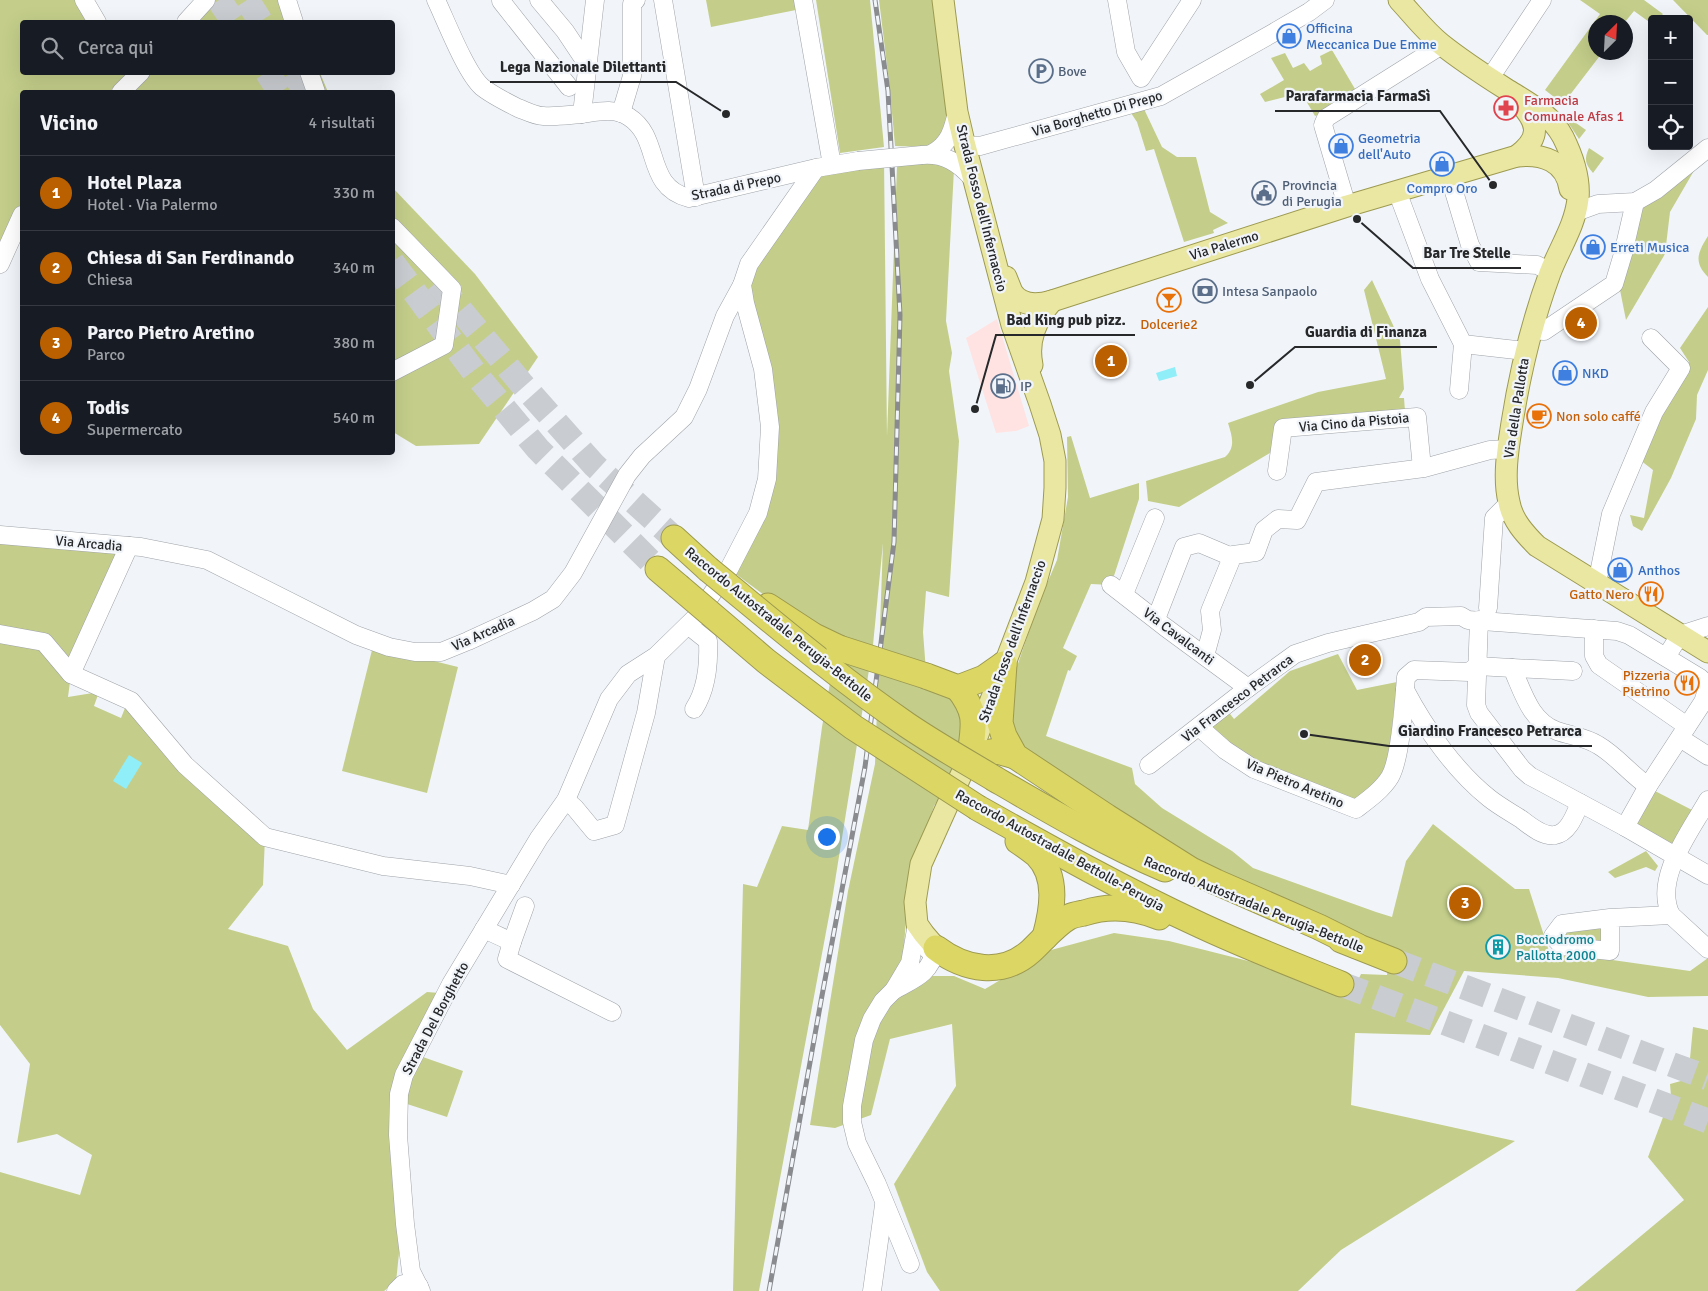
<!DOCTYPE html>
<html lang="it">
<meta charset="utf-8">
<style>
body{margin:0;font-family:Signika,sans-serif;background:#20242c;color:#f1f3f6}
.controls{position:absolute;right:15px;top:15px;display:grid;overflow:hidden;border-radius:5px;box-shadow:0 5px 20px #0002}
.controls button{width:45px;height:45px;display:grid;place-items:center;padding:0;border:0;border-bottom:1px solid #363941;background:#171b24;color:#f1f3f6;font:25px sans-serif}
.compass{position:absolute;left:1588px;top:15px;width:45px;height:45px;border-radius:50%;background:#171b24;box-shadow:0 5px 20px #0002;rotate:24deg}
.you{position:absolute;left:826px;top:836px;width:18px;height:18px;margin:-12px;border:4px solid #fff;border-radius:50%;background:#1a73e8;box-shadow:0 0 0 8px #1a73e833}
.badge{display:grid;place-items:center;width:32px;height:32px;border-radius:50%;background:#ba6000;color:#fff;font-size:16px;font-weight:700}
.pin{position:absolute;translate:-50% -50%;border:2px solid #fff;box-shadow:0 1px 5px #0006}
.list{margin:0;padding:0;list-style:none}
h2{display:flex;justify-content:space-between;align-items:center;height:65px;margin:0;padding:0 20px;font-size:21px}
h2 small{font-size:16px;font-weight:400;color:#9ea1a6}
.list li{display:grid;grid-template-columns:32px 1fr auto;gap:15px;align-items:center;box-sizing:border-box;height:75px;padding:0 20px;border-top:1px solid #363941}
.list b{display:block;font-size:19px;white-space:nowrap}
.list p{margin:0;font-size:16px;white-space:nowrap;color:#9ea1a6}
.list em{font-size:16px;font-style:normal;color:#9ea1a6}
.icon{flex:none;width:28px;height:28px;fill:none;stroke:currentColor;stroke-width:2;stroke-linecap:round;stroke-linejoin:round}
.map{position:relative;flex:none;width:1708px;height:1291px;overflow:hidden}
.search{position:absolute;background:#171b24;box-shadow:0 5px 20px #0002;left:20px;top:20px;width:375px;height:55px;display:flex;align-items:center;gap:12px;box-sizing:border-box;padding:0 18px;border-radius:5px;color:#9ea1a6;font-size:19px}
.panel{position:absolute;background:#171b24;box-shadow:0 5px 20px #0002;left:20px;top:90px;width:375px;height:365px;border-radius:5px}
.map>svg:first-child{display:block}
</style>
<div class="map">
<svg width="1708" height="1291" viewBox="0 0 1708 1291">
<rect width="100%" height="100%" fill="#f1f5fa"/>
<polygon fill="#ffe3e2" points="997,319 1029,426 1016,431 996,433 966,338"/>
<g fill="#c4ce8a">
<polygon points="0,0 84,0 97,22 22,22 22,72 124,73 130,83 141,73 320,73 328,92 139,92 130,84 121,92 22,92 22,215 0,264"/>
<polygon points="206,0 292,0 301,22 186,22"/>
<polygon points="706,0 794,0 796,10 711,27"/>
<polygon points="816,0 870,0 884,147 840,153"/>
<polygon points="879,0 941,0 954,109 945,138 926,147 895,146 890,90"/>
<polygon points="1580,0 1644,0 1663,14 1658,19 1652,19 1652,24 1634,11 1625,22 1596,22 1596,52 1602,53 1563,104 1545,90 1600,14"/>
<polygon points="1673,0 1708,0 1708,35 1707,35"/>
<polygon points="1332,50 1358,94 1331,111 1315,116 1305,99 1293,95 1265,102 1260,94 1284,80 1271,58 1285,53 1293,68 1304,63 1310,71 1322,64 1320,56"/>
<polygon points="1144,109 1162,147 1177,157 1196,157 1210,212 1228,223 1213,230 1214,233 1184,242 1154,149 1146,151 1137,122 1131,113"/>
<polygon points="1566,116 1586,130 1579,139 1565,118"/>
<path d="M1589 148 1604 158 1593 173C1585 164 1584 159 1589 148Z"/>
<polygon points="884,158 887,436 897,166 929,161 954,169 946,321 952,353 949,371 959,441 949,597 926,591 923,632 927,684 954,694 967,715 956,772 934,806 905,891 906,918 903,963 929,976 954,976 985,989 1051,950 1114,933 1169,941 1284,970 1349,999 1361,974 1387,975 1389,951 1210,876 1007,736 1008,693 1038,605 1057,560 1068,497 1067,437 1071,436 1090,498 1139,483 1139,499 1111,585 1091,584 1063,648 1077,656 1070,671 1068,670 1046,736 1132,768 1135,784 1162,808 1232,851 1253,868 1376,912 1392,917 1406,861 1433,824 1515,889 1529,889 1549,951 1690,971 1708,958 1708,996 1648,997 1558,978 1464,971 1430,1035 1355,1033 1351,1105 1515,1141 1341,1250 1298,1291 940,1291 927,1272 894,1184 956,1086 952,1024 890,1039 871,1115 835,1128 810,1125 848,891 875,764 883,543 873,645 832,900 759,1291 733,1291 743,884 757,887 782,826 808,830 822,727 838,639 776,604 729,569 758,513 770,427 742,285 816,168"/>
<polygon points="1695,169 1670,212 1665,254 1626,320 1619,285 1640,205"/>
<polygon points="392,187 475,274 538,357 479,444 416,446 393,432"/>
<path d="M1708 236V277C1693 262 1698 252 1708 236Z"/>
<path d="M1372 280 1400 340 1404 389 1399 398H1404L1405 411 1282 426 1280 447 1179 507 1148 501 1146 481 1225 457C1236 447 1232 436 1228 423L1318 392 1386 379 1364 290Z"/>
<polygon points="1708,307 1708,370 1697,395 1696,419 1671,478 1642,531 1633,526 1630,515 1644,518 1653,470 1640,460 1657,413 1689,362 1680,348"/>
<polygon points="0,535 129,546 71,674 68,697 99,692 94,706 121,718 127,703 265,837 263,885 228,929 288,946 313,1009 347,1050 427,992 440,993 397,1073 400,1244 396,1282 384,1291 0,1291 0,1172 80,1195 92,1155 57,1134 17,1143 30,1064 0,1025"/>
<polygon points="373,646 458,667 427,793 342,771"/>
<polygon points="1338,654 1357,690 1397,682 1388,766 1377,784 1355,801 1256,764 1209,727 1227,710 1234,719 1290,671"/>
<polygon points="1655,791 1692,810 1677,843 1670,845 1635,824"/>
<polygon points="1646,851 1658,866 1655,871 1646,867 1615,878 1608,872"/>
<polygon points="1606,926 1606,944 1567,943 1565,930"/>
<polygon points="1693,1027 1708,1030 1708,1291 1575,1291 1684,1200 1648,1157 1671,1096 1670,1084 1688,1079"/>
<polygon points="420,1056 463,1071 447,1117 404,1103"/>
</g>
<g fill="#90eef9">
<polygon points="1175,367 1177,376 1159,381 1156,373"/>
<polygon points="129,755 142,763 126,789 113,781"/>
</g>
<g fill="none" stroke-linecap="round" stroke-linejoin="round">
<g stroke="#c9ccd0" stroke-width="25" stroke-dasharray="25 12" stroke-linecap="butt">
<polyline points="219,0 234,22"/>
<polyline points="247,0 261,22"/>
<polyline points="267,72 280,92"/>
<polyline points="293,72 306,92"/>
<polyline points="392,262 478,377 538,449 658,569"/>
<polyline points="437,282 521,383 594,465 674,538"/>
<polyline points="1394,961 1708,1078"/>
<polyline points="1341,984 1708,1121"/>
</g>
<g stroke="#9fa3a8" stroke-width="19">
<g id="minor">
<polyline points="84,0 97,22"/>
<polyline points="287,0 294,22"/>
<path d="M436 0C446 21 466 73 482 87 492 95 506 102 518 108 526 111 535 116 543 116 555 117 569 115 581 114 596 112 615 107 629 117 662 138 644 187 689 198L816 168 858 161"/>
<polyline points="502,0 501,1 569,87"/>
<polyline points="539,0 565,31 587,64"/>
<polyline points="663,0 696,197"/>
<polyline points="803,0 832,165"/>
<polyline points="1117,0 1126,52 1141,78 1192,0"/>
<polyline points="186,22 206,0"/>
<polyline points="309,72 316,92"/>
<polyline points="1490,78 1542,0"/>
<polyline points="121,92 141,72"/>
<polyline points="621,113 632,76 632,4 636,0"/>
<polyline points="582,114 595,0"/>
<polyline points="965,145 980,146 1161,96 1273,33 1309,12 1325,0"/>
<path d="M931 154C949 145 953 130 957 112"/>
<path d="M922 155C944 153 959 163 973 179"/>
<polyline points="1449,175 1470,245 1479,262 1537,265 1551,272"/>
<polyline points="1397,191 1430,279 1463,344 1525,351"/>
<polyline points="1347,206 1323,125 1326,118 1434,50 1441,44"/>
<polyline points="1576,212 1598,204 1635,202 1656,190 1708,148"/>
<polyline points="392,227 452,289 444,345 392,372"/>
<polyline points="0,264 22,215"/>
<polyline points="1531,330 1544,331 1614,284 1623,254 1635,202"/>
<polyline points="1459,390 1463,344"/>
<polyline points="1277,471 1283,428 1417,417 1422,468"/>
<polyline points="0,535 141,547 207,560 356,635 389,647 415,652 441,652 468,641 533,611 553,599 573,573 627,475 642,456 684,417 698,389 725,316 742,285"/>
<polyline points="129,546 71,674 131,701 185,765 265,837 383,866 470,876 511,885"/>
<polyline points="1597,583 1611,514 1654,412 1681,368 1651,338"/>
<polyline points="1111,585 1165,627 1248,688"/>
<polyline points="1124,594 1155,518"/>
<polyline points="1488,608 1494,518 1509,503"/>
<polyline points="1156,619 1184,547 1199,543 1232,557"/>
<polyline points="1479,620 1476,705 1479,713 1522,769 1530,776 1625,827 1708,875"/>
<path d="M688 625 708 641C709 664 707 689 694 709"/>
<polyline points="1594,629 1594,656 1599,665 1687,726"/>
<polyline points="0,634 44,642 71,674"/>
<polyline points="1205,656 1212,630 1210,611 1233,555 1256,552 1264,530 1278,519 1297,520 1316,482 1424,468 1490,450 1508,449"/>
<polyline points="1666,657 1680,635 1708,626"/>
<polyline points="1512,668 1573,671"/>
<path d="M1405 690C1425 728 1455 771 1489 798 1499 806 1510 812 1521 819 1530 826 1543 837 1555 835 1569 833 1575 814 1580 803"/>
<path d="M1199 727 1225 750 1254 769 1356 809C1368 800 1382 790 1390 777 1401 758 1404 701 1406 677L1414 670 1469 672 1477 666 1512 668C1523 692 1530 721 1557 731 1571 736 1585 737 1598 745 1617 756 1630 774 1648 786"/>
<polyline points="1680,738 1708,756"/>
<path d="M1149 765 1248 688 1295 654 1328 643 1419 622 1426 617 1461 616 1468 620 1617 631 1629 635 1700 678C1708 685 1707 692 1703 702L1648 786 1625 827"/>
<polyline points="566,800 575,808 594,831 615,825 646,713 656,656"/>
<polyline points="1671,915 1708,949"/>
<path d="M1610 918V951L1562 946 1553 936 1562 924 1610 918 1671 915C1653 879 1690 832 1708 800"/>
<polyline points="484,929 512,942 507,959 612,1012"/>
<polyline points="512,942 525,906"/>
<path d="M894 990C916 978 930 974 936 948L928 950"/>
<polyline points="910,1264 877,1184 857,1143 852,1122 852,1106 864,1040 872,1019 883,1001 894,990 910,963 917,924"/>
<polyline points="396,1291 403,1284 419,1286"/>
<polyline points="421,1291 411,1271 405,1224 398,1135 399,1094 404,1075 451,984 539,838 566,800 609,699 628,674 656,656 696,617 729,569 758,513 767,479 770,427 763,369 745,303 742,285 749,264 816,168"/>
<polyline points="872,1291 884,1205"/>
</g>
</g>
<g stroke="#9d9a50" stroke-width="23">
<g id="major">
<path d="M1399 0C1413 15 1425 31 1441 44 1461 60 1484 75 1506 89 1527 102 1551 114 1563 137 1572 155 1580 179 1578 199 1575 226 1559 249 1550 273 1532 322 1520 372 1512 423 1508 448 1503 477 1509 502 1512 520 1525 534 1537 546L1708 652"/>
<path d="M1517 156C1542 137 1538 123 1519 102"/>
<path d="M1006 277C1008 282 1010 287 1012 292 1021 307 1038 305 1052 301L1347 206 1517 156C1542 153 1566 161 1570 189"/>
<path d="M1032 365C1027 340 1036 320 1052 301"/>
<polyline points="936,948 924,934 917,924 915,902 921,864 970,755 1036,582 1053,519 1055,488 1055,461 1050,435 1040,404 1012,325 964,142 957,112 943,0"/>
</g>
</g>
<g stroke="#9d9a50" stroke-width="27">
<g id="highway">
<polyline points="674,538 708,569"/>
<polyline points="658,569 678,586"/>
<polyline points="768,606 814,636 839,648"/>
<polyline points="1004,664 1000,723 1004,736 1015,756 1107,817 1191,870 1216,882 1319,927 1357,946"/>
<polyline points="926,676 958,688 984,678 1004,664"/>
<path d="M958 688C978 714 974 724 970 755L997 751 1015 756"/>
<path d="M995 779C1050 811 1106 844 1165 869"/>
<path d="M978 808C1051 849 1124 890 1200 925 1247 947 1294 965 1341 984"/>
<path d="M1018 841C1024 845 1031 850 1037 855 1059 877 1052 911 1045 937"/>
<polyline points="1341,940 1394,961"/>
<path d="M936 948C965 970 1002 977 1031 951 1043 940 1055 925 1069 917 1073 915 1079 914 1084 913 1109 905 1134 907 1159 917"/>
</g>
</g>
<use href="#minor" stroke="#fff" stroke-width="18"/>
<use href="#major" stroke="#eae7a3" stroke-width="21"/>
<use href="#highway" stroke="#dcd765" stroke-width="25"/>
<g stroke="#898b8f" stroke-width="5">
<polyline id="rail" points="769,1291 821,1001 865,767 894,542 900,315 888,91 875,0"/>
</g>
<use href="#rail" stroke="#f1f5fa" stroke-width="3" stroke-dasharray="9" stroke-linecap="butt"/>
<g stroke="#9fa3a8" stroke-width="19" stroke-linecap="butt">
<polyline id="minor-bridge" points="858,161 922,155"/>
</g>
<g stroke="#9d9a50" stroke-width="27" stroke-linecap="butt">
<g id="highway-bridge">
<path d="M708 569C773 622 837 677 907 725 935 744 965 761 995 779"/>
<polyline points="678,586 766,661 853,727 978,808"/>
<polyline points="839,648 926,676"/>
</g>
</g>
<use href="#minor-bridge" stroke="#fff" stroke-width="18"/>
<use href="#highway-bridge" stroke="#dcd765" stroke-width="25"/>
</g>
<defs>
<g id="shop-ring" transform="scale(1.25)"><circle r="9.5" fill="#f1f5fa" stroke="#3f7fe0" stroke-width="1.5"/><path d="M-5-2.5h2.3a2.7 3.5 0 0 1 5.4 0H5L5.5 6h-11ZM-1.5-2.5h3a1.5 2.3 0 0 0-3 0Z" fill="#3f7fe0"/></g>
<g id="parking-ring" transform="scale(1.25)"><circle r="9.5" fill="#f1f5fa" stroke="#5c6f8a" stroke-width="1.5"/><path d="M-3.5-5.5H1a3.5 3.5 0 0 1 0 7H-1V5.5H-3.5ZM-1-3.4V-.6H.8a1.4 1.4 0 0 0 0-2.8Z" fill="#5c6f8a"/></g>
<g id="pharmacy-ring" transform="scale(1.25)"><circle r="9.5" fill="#f1f5fa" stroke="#e0444e" stroke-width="1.5"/><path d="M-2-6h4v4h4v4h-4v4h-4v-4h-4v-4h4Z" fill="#e0444e"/></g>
<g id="civic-ring" transform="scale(1.25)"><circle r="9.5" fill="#f1f5fa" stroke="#5c6f8a" stroke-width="1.5"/><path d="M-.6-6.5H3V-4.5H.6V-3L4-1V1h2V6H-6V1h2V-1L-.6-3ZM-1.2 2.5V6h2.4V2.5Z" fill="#5c6f8a"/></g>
<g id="bank-ring" transform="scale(1.25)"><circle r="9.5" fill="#f1f5fa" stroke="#5c6f8a" stroke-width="1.5"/><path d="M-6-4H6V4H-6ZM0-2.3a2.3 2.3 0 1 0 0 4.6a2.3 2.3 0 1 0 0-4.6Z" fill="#5c6f8a"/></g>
<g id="bar-ring" transform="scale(1.25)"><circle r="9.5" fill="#f1f5fa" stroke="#e8710a" stroke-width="1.5"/><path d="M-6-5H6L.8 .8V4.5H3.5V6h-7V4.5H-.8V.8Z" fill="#e8710a"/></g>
<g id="fuel-ring" transform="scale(1.25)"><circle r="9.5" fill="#f1f5fa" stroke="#5c6f8a" stroke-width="1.5"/><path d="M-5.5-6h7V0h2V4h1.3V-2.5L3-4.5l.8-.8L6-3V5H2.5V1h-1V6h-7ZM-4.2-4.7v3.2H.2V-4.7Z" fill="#5c6f8a"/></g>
<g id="cafe-ring" transform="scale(1.25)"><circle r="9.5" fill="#f1f5fa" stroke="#e8710a" stroke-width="1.5"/><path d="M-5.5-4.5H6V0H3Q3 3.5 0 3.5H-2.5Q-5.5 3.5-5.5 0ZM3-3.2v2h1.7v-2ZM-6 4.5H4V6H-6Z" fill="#e8710a"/></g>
<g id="restaurant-ring" transform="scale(1.25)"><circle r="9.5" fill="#f1f5fa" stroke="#e8710a" stroke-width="1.5"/><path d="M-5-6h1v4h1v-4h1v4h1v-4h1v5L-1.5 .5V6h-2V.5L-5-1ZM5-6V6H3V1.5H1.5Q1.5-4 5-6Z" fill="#e8710a"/></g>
<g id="building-ring" transform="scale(1.25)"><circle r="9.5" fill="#f1f5fa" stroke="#0f9aa8" stroke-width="1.5"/><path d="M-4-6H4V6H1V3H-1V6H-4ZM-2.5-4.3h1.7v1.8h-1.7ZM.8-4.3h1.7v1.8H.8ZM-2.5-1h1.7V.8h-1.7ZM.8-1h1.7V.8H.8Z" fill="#0f9aa8"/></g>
</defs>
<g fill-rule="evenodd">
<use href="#shop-ring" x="1289" y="36"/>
<use href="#parking-ring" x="1041" y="71"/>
<use href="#pharmacy-ring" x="1506" y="108"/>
<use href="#shop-ring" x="1341" y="146"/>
<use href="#shop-ring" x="1442" y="164"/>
<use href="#civic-ring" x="1264" y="193"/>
<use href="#shop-ring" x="1593" y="247"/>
<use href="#bank-ring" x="1205" y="291"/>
<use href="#bar-ring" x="1169" y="300"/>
<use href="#shop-ring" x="1565" y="373"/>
<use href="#fuel-ring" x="1003" y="386"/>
<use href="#cafe-ring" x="1539" y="416"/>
<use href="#shop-ring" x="1620" y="570"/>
<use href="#restaurant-ring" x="1651" y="594"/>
<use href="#restaurant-ring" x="1687" y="683"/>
<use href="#building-ring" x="1498" y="947"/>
</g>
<g text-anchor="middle" stroke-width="4.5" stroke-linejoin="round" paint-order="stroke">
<g font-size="14" fill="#366cbe" stroke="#f1f5fa" text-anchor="start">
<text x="1306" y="33">Officina<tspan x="1306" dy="16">Meccanica Due Emme</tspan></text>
<text x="1358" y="143">Geometria<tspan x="1358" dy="16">dell'Auto</tspan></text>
<text x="1442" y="193" text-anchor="middle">Compro Oro</text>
<text x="1610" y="252">Erreti Musica</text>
<text x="1582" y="378">NKD</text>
<text x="1638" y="575">Anthos</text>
</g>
<g font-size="14" fill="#4e5e75" stroke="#f1f5fa" text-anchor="start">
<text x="1058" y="76">Bove</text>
<text x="1282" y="190">Provincia<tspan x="1282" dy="16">di Perugia</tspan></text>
<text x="1222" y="296">Intesa Sanpaolo</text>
<text x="1020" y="391">IP</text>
</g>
<g font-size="14" fill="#be3a42" stroke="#f1f5fa" text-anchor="start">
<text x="1524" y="105">Farmacia<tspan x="1524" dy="16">Comunale Afas 1</tspan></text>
</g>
<g font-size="14" fill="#27282a" stroke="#f1f5fa">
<text transform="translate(1097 113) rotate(-16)" y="5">Via Borghetto Di Prepo</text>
<text transform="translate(736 186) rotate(-12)" y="5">Strada di Prepo</text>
<text transform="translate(982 208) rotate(76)" y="5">Strada Fosso dell'Infernaccio</text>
<text transform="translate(1224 245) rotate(-17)" y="5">Via Palermo</text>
<text transform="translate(1516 408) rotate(-81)" y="5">Via della Pallotta</text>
<text transform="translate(1354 422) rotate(-5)" y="5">Via Cino da Pistoia</text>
<text transform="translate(89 543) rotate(5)" y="5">Via Arcadia</text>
<text transform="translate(779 624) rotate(39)" y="5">Raccordo Autostradale Perugia-Bettolle</text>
<text transform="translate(483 633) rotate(-24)" y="5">Via Arcadia</text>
<text transform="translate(1179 636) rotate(37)" y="5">Via Cavalcanti</text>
<text transform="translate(1012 641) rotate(-70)" y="5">Strada Fosso dell'Infernaccio</text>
<text transform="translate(1237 698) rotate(-37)" y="5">Via Francesco Petrarca</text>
<text transform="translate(1295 783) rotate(23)" y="5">Via Pietro Aretino</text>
<text transform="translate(1060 850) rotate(29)" y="5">Raccordo Autostradale Bettolle-Perugia</text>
<text transform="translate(1254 904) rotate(22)" y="5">Raccordo Autostradale Perugia-Bettolle</text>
<text transform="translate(435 1018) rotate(-62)" y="5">Strada Del Borghetto</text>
</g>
<g font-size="14" fill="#c56008" stroke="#f1f5fa" text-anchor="end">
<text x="1169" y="329" text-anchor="middle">Dolcerie2</text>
<text x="1556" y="421" text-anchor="start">Non solo caffé</text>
<text x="1634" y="599">Gatto Nero</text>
<text x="1670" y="680">Pizzeria<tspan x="1670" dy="16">Pietrino</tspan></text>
</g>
<g font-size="14" fill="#0d838f" stroke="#f1f5fa" text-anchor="start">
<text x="1516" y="944">Bocciodromo<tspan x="1516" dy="16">Pallotta 2000</tspan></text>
</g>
</g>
<path fill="none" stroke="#27282a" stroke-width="2" d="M726 114L676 82H490M1493 185L1440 111H1275M1357 219L1413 268H1521M975 409L996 335H1135M1250 385L1295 347H1437M1304 734L1389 746H1592"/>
<g fill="#27282a" stroke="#f1f5fa" stroke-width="2">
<circle cx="726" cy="114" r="5"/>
<circle cx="1493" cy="185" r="5"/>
<circle cx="1357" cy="219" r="5"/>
<circle cx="975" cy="409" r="5"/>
<circle cx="1250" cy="385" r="5"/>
<circle cx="1304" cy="734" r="5"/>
</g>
<g font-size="15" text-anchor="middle" font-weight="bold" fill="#27282a" stroke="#f1f5fa" stroke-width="4.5" stroke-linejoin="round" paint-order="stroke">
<text x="583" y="72">Lega Nazionale Dilettanti</text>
<text x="1358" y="101">Parafarmacia FarmaSì</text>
<text x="1467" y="258">Bar Tre Stelle</text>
<text x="1066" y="325">Bad King pub pizz.</text>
<text x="1366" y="337">Guardia di Finanza</text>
<text x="1490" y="736">Giardino Francesco Petrarca</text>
</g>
</svg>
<div class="controls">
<button>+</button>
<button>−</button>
<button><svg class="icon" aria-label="locate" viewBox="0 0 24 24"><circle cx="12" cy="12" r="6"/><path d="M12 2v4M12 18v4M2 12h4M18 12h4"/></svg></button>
</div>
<svg class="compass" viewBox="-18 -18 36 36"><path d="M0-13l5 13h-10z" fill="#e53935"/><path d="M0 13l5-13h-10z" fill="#9ea1a6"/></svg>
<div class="you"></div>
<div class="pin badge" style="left:1111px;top:361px">1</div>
<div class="pin badge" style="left:1365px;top:660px">2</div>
<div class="pin badge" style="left:1465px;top:903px">3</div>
<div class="pin badge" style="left:1581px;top:323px">4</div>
<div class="search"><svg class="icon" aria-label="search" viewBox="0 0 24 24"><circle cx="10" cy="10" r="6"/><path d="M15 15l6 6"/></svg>Cerca qui</div>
<section class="panel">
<h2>Vicino<small>4 risultati</small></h2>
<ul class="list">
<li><span class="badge">1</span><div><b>Hotel Plaza</b><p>Hotel · Via Palermo</p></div><em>330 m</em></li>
<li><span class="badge">2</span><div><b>Chiesa di San Ferdinando</b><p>Chiesa</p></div><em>340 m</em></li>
<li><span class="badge">3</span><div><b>Parco Pietro Aretino</b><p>Parco</p></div><em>380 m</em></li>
<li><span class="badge">4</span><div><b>Todis</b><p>Supermercato</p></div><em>540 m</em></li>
</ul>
</section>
</div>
